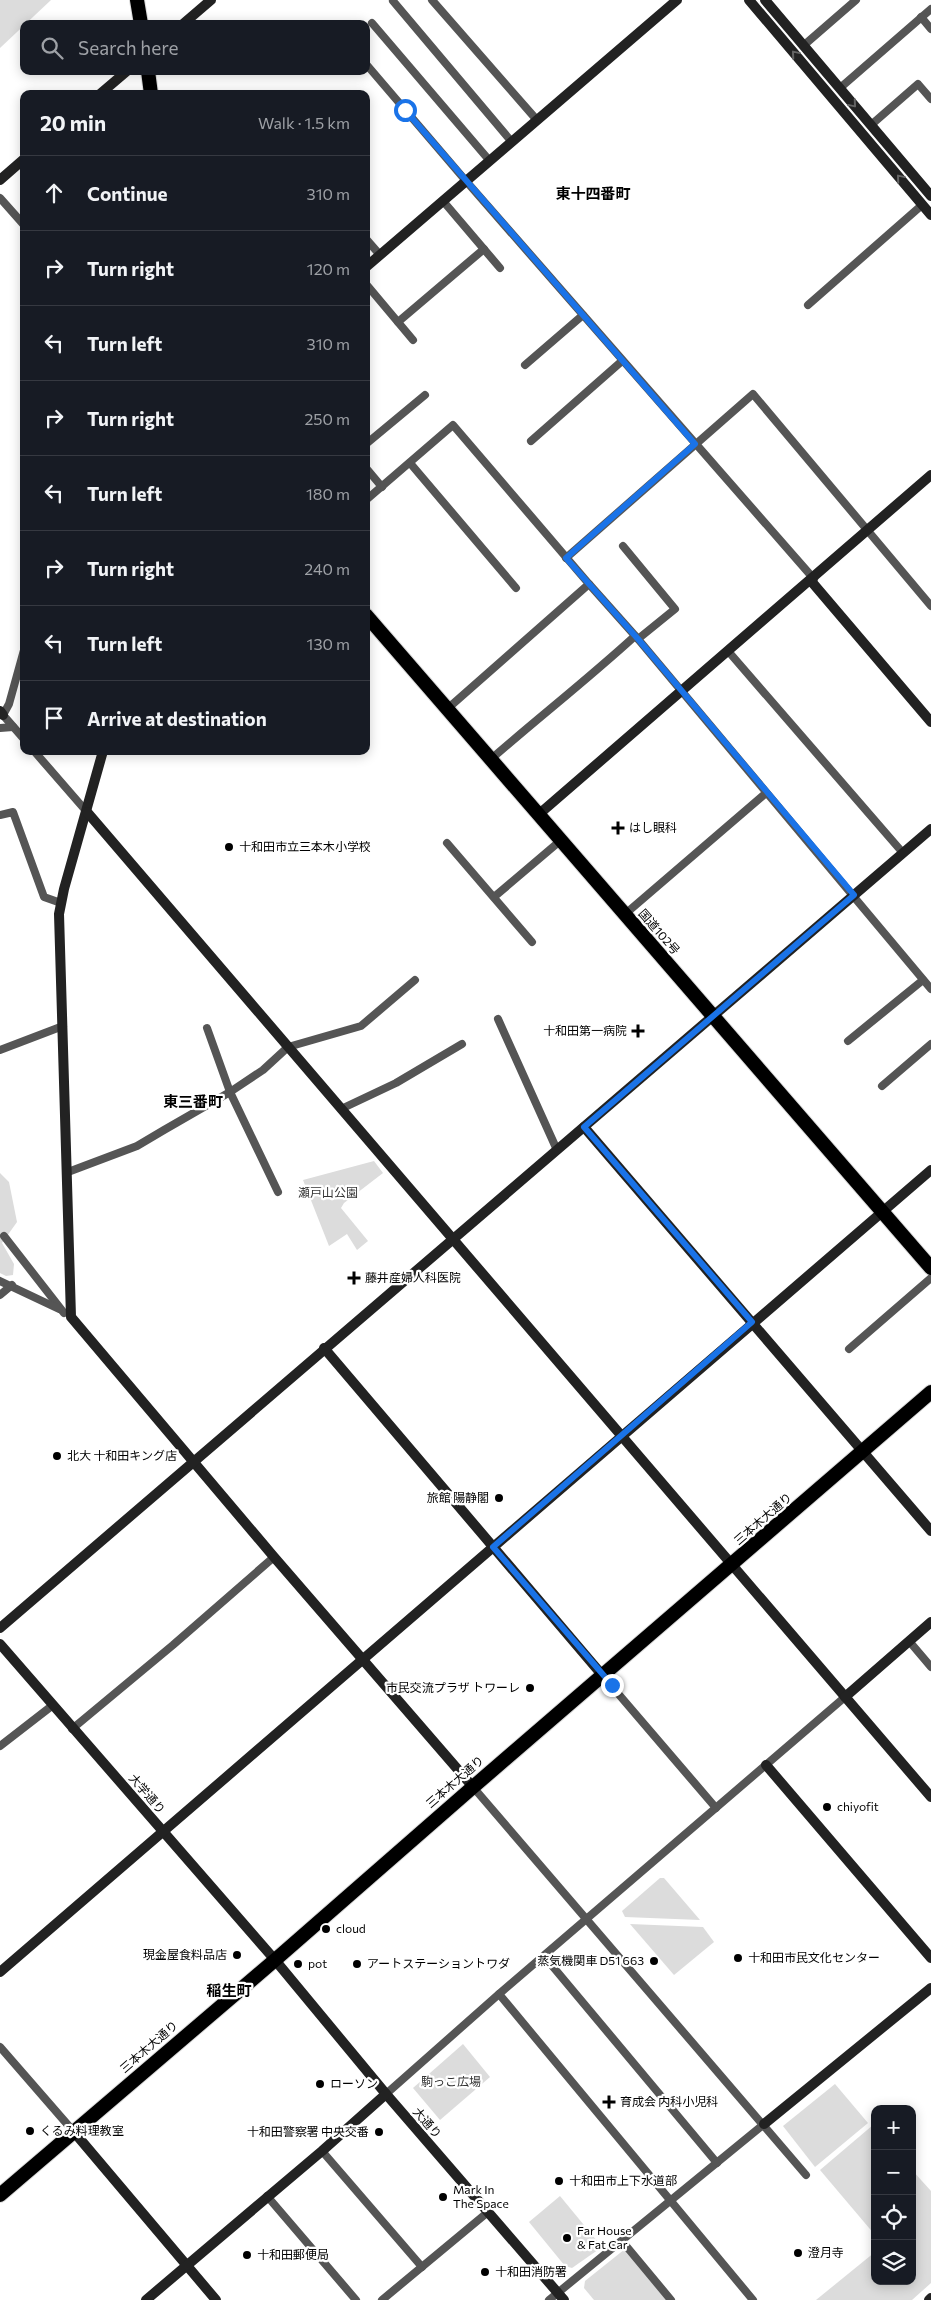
<!DOCTYPE html>
<meta charset="utf-8">
<style>
body{margin:0;font-family:Commissioner,"Noto Sans JP",sans-serif;background:#20242c;color:#f1f3f6}
.controls{position:absolute;right:15px;bottom:15px;display:grid;overflow:hidden;border-radius:10px;box-shadow:0 2px 12px #0003}
.controls button{width:45px;height:45px;display:grid;place-items:center;padding:0;border:0;border-bottom:1px solid #363941;background:#171b24;color:#f1f3f6;font:25px sans-serif}
.stop{position:absolute;width:15px;height:15px;margin:-11px;border:4px solid #1a73e8;border-radius:50%;background:#fff}
.stop.end{background:#1a73e8;border-color:#fff;box-shadow:0 1px 5px #0008}
.list{margin:0;padding:0;list-style:none}
h2{display:flex;justify-content:space-between;align-items:center;height:65px;margin:0;padding:0 20px;font-size:21px}
h2 small{font-size:16px;font-weight:400;color:#9ea1a6}
.list li{display:grid;grid-template-columns:32px 1fr auto;gap:15px;align-items:center;box-sizing:border-box;height:75px;padding:0 20px;border-top:1px solid #363941}
.list b{display:block;font-size:19px;white-space:nowrap}
.list em{font-size:16px;font-style:normal;color:#9ea1a6}
.icon{flex:none;width:28px;height:28px;fill:none;stroke:currentColor;stroke-width:2;stroke-linecap:round;stroke-linejoin:round}
.map{position:relative;flex:none;width:931px;height:2300px;overflow:hidden}
.search{position:absolute;background:#171b24;box-shadow:0 2px 12px #0003;left:20px;top:20px;width:350px;height:55px;display:flex;align-items:center;gap:12px;box-sizing:border-box;padding:0 18px;border-radius:10px;color:#9ea1a6;font-size:19px}
.panel{position:absolute;background:#171b24;box-shadow:0 2px 12px #0003;left:20px;top:90px;width:350px;height:665px;border-radius:10px}
.map>svg:first-child{display:block}
</style>
<div class="map">
<svg width="931" height="2300" viewBox="0 0 931 2300">
<rect width="100%" height="100%" fill="#fff"/>
<g fill="#dcdcdc">
<polygon points="0,0 51,0 0,48"/>
<polygon points="374,1161 383,1173 344,1203 341,1208 368,1241 357,1250 347,1234 329,1246 303,1180"/>
<polygon points="0,1173 9,1182 17,1222 2,1243 14,1264 13,1275 6,1276 0,1273"/>
<polygon points="660,1878 664,1878 700,1920 625,1917 622,1911"/>
<polygon points="630,1924 703,1927 714,1942 674,1975"/>
<polygon points="463,2044 490,2077 440,2120 413,2088"/>
<polygon points="835,2084 868,2123 815,2167 783,2126"/>
<polygon points="873,2125 875,2127 875,2235 820,2170"/>
<polygon points="912,2170 931,2191 931,2283 912,2300 816,2300 875,2252 875,2281 912,2281"/>
<polygon points="560,2196 602,2247 572,2268 565,2266 529,2222"/>
<polygon points="625,2249 666,2300 594,2300 584,2288 585,2281"/>
</g>
<g fill="none" stroke-linecap="round" stroke-linejoin="round">
<g stroke="#dbdbdb" stroke-width="16">
<g id="highway">
<polyline points="137,0 141,24"/>
<polyline points="148,71 151,94"/>
<polyline points="366,615 931,1268"/>
<polyline points="0,2195 275,1960 473,1787 931,1392"/>
</g>
</g>
<g stroke="#555" stroke-width="8">
<polyline points="432,0 536,119"/>
<polyline points="393,1 511,141"/>
<polyline points="921,17 931,29"/>
<polyline points="372,23 489,160"/>
<polyline points="803,46 856,0"/>
<polyline points="366,64 466,181 814,579"/>
<polyline points="840,88 931,9"/>
<polyline points="871,125 918,84 931,99"/>
<polyline points="0,198 24,225"/>
<polyline points="443,201 500,268"/>
<polyline points="366,239 380,255"/>
<polyline points="366,284 413,340"/>
<polyline points="808,305 922,205"/>
<polyline points="398,322 484,249"/>
<polyline points="525,365 583,315"/>
<polyline points="531,441 622,361"/>
<polyline points="366,444 425,395"/>
<polyline points="410,463 516,588"/>
<polyline points="366,468 382,487"/>
<polyline points="366,500 453,425 589,584 446,710"/>
<polyline points="623,546 675,609 638,639"/>
<polyline points="566,558 753,394 931,606"/>
<polyline points="589,584 638,639 931,989"/>
<polyline points="24,650 9,704 3,715 24,739"/>
<polyline points="728,651 903,853"/>
<polyline points="0,728 13,727"/>
<polyline points="34,751 87,812"/>
<path d="M490 760C538 718 588 679 635 636"/>
<polyline points="0,815 13,812 44,897 61,903"/>
<polyline points="447,843 532,942"/>
<polyline points="494,897 560,841"/>
<polyline points="624,915 766,793"/>
<polyline points="498,1019 557,1150"/>
<polyline points="207,1028 230,1092 278,1192"/>
<polyline points="848,1041 923,980"/>
<polyline points="0,1050 63,1026"/>
<polyline points="882,1086 931,1044"/>
<polyline points="341,1109 396,1083 462,1044"/>
<polyline points="68,1172 137,1146 164,1130 230,1092 263,1070 288,1047 361,1026 415,980"/>
<polyline points="4,1236 64,1313"/>
<polyline points="0,1281 59,1309"/>
<polyline points="0,1295 12,1285"/>
<polyline points="849,1349 931,1278"/>
<polyline points="909,1641 931,1667"/>
<polyline points="603,1676 716,1808"/>
<polyline points="72,1729 173,1645 274,1557"/>
<polyline points="0,1746 53,1705"/>
<polyline points="473,1787 806,2175"/>
<polyline points="544,1956 717,2163"/>
<polyline points="499,1994 753,2300"/>
<polyline points="0,2047 74,2132"/>
<polyline points="386,2094 499,1994 845,1697"/>
<polyline points="322,2151 422,2267"/>
<polyline points="267,2196 356,2300"/>
<polyline points="622,2241 671,2300"/>
<polyline points="382,2300 488,2212"/>
<polyline points="549,2300 764,2124"/>
</g>
<g stroke="#222" stroke-width="10">
<polyline points="749,0 931,215"/>
<polyline points="765,0 931,196"/>
<polyline points="183,24 211,0"/>
<polyline points="100,94 127,71"/>
<polyline points="0,180 24,159"/>
<polyline points="366,267 677,0"/>
<polyline points="811,581 931,722"/>
<polyline points="0,711 3,715"/>
<polyline points="103,751 64,889 59,914 71,1317 274,1557 473,1787"/>
<polyline points="87,812 931,1797"/>
<polyline points="538,815 931,475"/>
<polyline points="584,1127 931,1531"/>
<polyline points="324,1348 603,1676"/>
<polyline points="0,1628 931,829"/>
<polyline points="0,1644 275,1960 386,2094 564,2300"/>
<polyline points="845,1697 931,1622"/>
<polyline points="766,1765 931,1958"/>
<polyline points="0,1972 931,1170"/>
<polyline points="764,2124 931,1988"/>
<polyline points="74,2132 216,2300"/>
<polyline points="146,2300 322,2151 386,2094"/>
<polyline points="929,2300 931,2298"/>
</g>
<use href="#highway" stroke="#000" stroke-width="14"/>
</g>
<defs><path id="oneway-chevron" d="M-2-3.5L2.5 0L-2 3.5" fill="none" stroke-width="1.6" stroke-linecap="round" stroke-linejoin="round" transform="scale(1.25)"/></defs>
<g stroke="#646464">
<use href="#oneway-chevron" transform="translate(795 54) rotate(-130)"/>
<use href="#oneway-chevron" transform="translate(853 104) rotate(50)"/>
<use href="#oneway-chevron" transform="translate(900 178) rotate(-130)"/>
</g>
<g fill="none" stroke-linecap="round" stroke-linejoin="round">
<polyline stroke="#1a73e8" stroke-width="6" points="405,110 695,444 566,558 638,639 854,895 584,1127 752,1322 493,1547 612,1685"/>
</g>
<g fill="#000" stroke="#fff" stroke-width="2">
<path d="M615.5 820.5h5v5h5v5h-5v5h-5v-5h-5v-5h5z"/>
<circle cx="229" cy="847" r="5"/>
<path d="M635.5 1023.5h5v5h5v5h-5v5h-5v-5h-5v-5h5z"/>
<path d="M351.5 1270.5h5v5h5v5h-5v5h-5v-5h-5v-5h5z"/>
<circle cx="57" cy="1456" r="5"/>
<circle cx="499" cy="1498" r="5"/>
<circle cx="530" cy="1688" r="5"/>
<circle cx="827" cy="1807" r="5"/>
<circle cx="326" cy="1929" r="5"/>
<circle cx="237" cy="1955" r="5"/>
<circle cx="738" cy="1958" r="5"/>
<circle cx="654" cy="1961" r="5"/>
<circle cx="298" cy="1964" r="5"/>
<circle cx="357" cy="1964" r="5"/>
<circle cx="320" cy="2084" r="5"/>
<path d="M606.5 2094.5h5v5h5v5h-5v5h-5v-5h-5v-5h5z"/>
<circle cx="30" cy="2131" r="5"/>
<circle cx="379" cy="2132" r="5"/>
<circle cx="559" cy="2181" r="5"/>
<circle cx="443" cy="2197" r="5"/>
<circle cx="567" cy="2238" r="5"/>
<circle cx="798" cy="2253" r="5"/>
<circle cx="247" cy="2255" r="5"/>
<circle cx="485" cy="2272" r="5"/>
</g>
<g text-anchor="middle" stroke-width="4.5" stroke-linejoin="round" paint-order="stroke">
<g font-size="12" fill="#000" stroke="#fff" text-anchor="start">
<text x="629" y="832">はし眼科</text>
<text x="239" y="851">十和田市立三本木小学校</text>
<text x="627" y="1035" text-anchor="end">十和田第一病院</text>
<text x="365" y="1282">藤井産婦人科医院</text>
<text x="67" y="1460">北大 十和田キング店</text>
<text x="489" y="1502" text-anchor="end">旅館 陽静閣</text>
<text x="520" y="1692" text-anchor="end">市民交流プラザ トワーレ</text>
<text x="837" y="1811">chiyofit</text>
<text x="336" y="1933">cloud</text>
<text x="227" y="1959" text-anchor="end">現金屋食料品店</text>
<text x="748" y="1962">十和田市民文化センター</text>
<text x="644" y="1965" text-anchor="end">蒸気機関車 D51 663</text>
<text x="308" y="1968">pot</text>
<text x="367" y="1968">アートステーショントワダ</text>
<text x="330" y="2088">ローソン</text>
<text x="620" y="2106">育成会 内科小児科</text>
<text x="40" y="2135">くるみ料理教室</text>
<text x="369" y="2136" text-anchor="end">十和田警察署 中央交番</text>
<text x="569" y="2185">十和田市上下水道部</text>
<text x="453" y="2194">Mark In<tspan x="453" dy="14">The Space</tspan></text>
<text x="577" y="2235">Far House<tspan x="577" dy="14">&amp; Fat Car</tspan></text>
<text x="808" y="2257">澄月寺</text>
<text x="257" y="2259">十和田郵便局</text>
<text x="495" y="2276">十和田消防署</text>
</g>
<g font-size="12" fill="#000" stroke="#fff">
<text transform="translate(659 932) rotate(49)" y="4">国道102号</text>
<text transform="translate(763 1519) rotate(-41)" y="4">三本木大通り</text>
<text transform="translate(455 1782) rotate(-41)" y="4">三本木大通り</text>
<text transform="translate(147 1794) rotate(49)" y="4">大学通り</text>
<text transform="translate(149 2047) rotate(-41)" y="4">三本木大通り</text>
<text transform="translate(427 2123) rotate(49)" y="4">大通り</text>
</g>
<g font-size="12" fill="#333" stroke="#fff">
<text x="328" y="1197">瀬戸山公園</text>
<text x="451" y="2086">駒っこ広場</text>
</g>
<g font-size="15" font-weight="bold" fill="#000" stroke="#fff">
<text x="593" y="199">東十四番町</text>
<text x="193" y="1107">東三番町</text>
<text x="229" y="1996">稲生町</text>
</g>
</g>
</svg>
<div class="controls">
<button>+</button>
<button>−</button>
<button><svg class="icon" aria-label="locate" viewBox="0 0 24 24"><circle cx="12" cy="12" r="6"/><path d="M12 2v4M12 18v4M2 12h4M18 12h4"/></svg></button>
<button><svg class="icon" aria-label="layers" viewBox="0 0 24 24"><path d="M12 4l9 5-9 5-9-5zM3 14l9 5 9-5"/></svg></button>
</div>
<div class="stop" style="left:405px;top:110px"></div>
<div class="stop end" style="left:612px;top:1685px"></div>
<div class="search"><svg class="icon" aria-label="search" viewBox="0 0 24 24"><circle cx="10" cy="10" r="6"/><path d="M15 15l6 6"/></svg>Search here</div>
<section class="panel">
<h2>20 min<small>Walk · 1.5 km</small></h2>
<ul class="list">
<li><svg class="icon" aria-label="ahead" viewBox="0 0 24 24"><path d="M12 20V5M6 11l6-6 6 6"/></svg><div><b>Continue</b></div><em>310 m</em></li>
<li><svg class="icon" aria-label="right" viewBox="0 0 24 24"><path d="M7 20v-9h11M14 6l5 5-5 5"/></svg><div><b>Turn right</b></div><em>120 m</em></li>
<li><svg class="icon" aria-label="left" viewBox="0 0 24 24"><path d="M17 20v-9H6M10 6l-5 5 5 5"/></svg><div><b>Turn left</b></div><em>310 m</em></li>
<li><svg class="icon" aria-label="right" viewBox="0 0 24 24"><path d="M7 20v-9h11M14 6l5 5-5 5"/></svg><div><b>Turn right</b></div><em>250 m</em></li>
<li><svg class="icon" aria-label="left" viewBox="0 0 24 24"><path d="M17 20v-9H6M10 6l-5 5 5 5"/></svg><div><b>Turn left</b></div><em>180 m</em></li>
<li><svg class="icon" aria-label="right" viewBox="0 0 24 24"><path d="M7 20v-9h11M14 6l5 5-5 5"/></svg><div><b>Turn right</b></div><em>240 m</em></li>
<li><svg class="icon" aria-label="left" viewBox="0 0 24 24"><path d="M17 20v-9H6M10 6l-5 5 5 5"/></svg><div><b>Turn left</b></div><em>130 m</em></li>
<li><svg class="icon" aria-label="arrive" viewBox="0 0 24 24"><path d="M6 21V4h12l-3 4 3 4H6"/></svg><div><b>Arrive at destination</b></div></li>
</ul>
</section>
</div>
